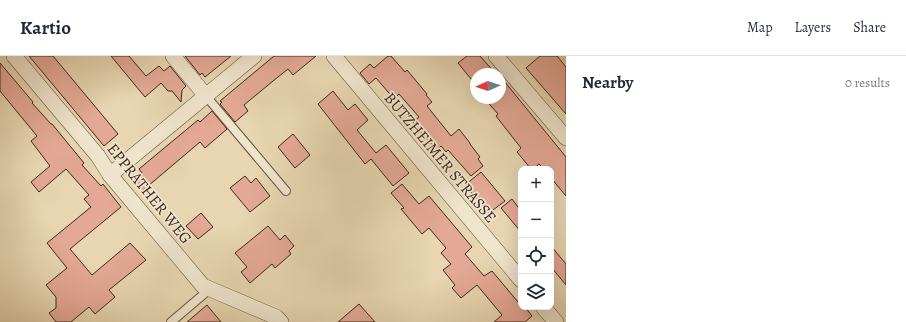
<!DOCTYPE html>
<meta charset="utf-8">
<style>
body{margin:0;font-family:Alegreya,serif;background:#f6f6f7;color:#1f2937}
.controls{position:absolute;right:12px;bottom:12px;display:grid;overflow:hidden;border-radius:8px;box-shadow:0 4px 16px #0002}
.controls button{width:36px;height:36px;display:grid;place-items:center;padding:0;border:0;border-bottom:1px solid #e0e1e3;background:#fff;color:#1f2937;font:20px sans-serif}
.compass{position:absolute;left:470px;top:12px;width:36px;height:36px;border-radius:50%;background:#fff;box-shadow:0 4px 16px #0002;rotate:267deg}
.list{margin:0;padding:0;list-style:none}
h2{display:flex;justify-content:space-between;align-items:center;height:52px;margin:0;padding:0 16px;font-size:17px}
h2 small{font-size:13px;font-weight:400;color:#747a83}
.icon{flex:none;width:22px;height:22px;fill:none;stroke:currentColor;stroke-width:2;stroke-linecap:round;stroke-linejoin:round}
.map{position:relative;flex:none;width:566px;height:266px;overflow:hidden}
header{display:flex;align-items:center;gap:24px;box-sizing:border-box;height:56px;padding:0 20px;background:#fff;border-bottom:1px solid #e0e1e3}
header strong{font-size:19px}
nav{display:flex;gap:22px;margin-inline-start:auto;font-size:14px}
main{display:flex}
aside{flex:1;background:#fff}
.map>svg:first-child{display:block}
</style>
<header>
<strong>Kartio</strong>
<nav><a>Map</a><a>Layers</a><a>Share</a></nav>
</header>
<main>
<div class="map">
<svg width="566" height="266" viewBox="0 0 566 266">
<rect width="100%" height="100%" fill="#e7d6b1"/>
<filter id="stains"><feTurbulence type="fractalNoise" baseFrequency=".005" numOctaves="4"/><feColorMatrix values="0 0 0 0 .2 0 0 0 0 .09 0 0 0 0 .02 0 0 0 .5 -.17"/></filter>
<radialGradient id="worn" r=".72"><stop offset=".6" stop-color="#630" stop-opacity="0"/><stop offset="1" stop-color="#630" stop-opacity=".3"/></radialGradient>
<g fill="#e4a996" stroke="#3e271d">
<polygon points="29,0 53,0 118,78 104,90"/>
<polygon points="111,0 129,0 146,20 159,10 164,15 170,10 186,30 182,34 181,46 172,35 168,35 161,27 145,41"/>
<polygon points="185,0 231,0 205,21 202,17 200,19"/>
<polygon points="274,0 316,0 293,19 288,13 273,25 244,49 248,55 235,66 220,48 222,46 220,45"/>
<polygon points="388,0 391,0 405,16 407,14 427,38 426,39 432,46 427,50 451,80 459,73 470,87 470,88 480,101 478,103 483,110 471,120 448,94 446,96 441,90 437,94 424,80 413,66 419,61 399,38 394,43 376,22 369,28 360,17 370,8 374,12"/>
<polygon points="467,0 480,0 496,18 476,18 476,29 458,7"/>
<polygon points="540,0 557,0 566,11 566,58 526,12"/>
<polygon points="0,7 33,46 32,47 51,68 52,68 84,107 82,109 101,130 103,128 121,151 70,193 92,219 130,187 146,204 109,234 115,241 95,258 89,251 71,266 56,266 49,257 56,252 56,241 46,229 67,212 47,187 91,151 84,143 89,139 66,113 39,136 31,126 50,110 31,85 37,80 0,35"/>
<polygon points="500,20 566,101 566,140 551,122 551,113 544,113 539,108 533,113 531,113 517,96 521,92 496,60 498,58 484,42 500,42"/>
<polygon points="333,35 348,54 355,48 368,64 357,74 376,97 386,89 409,117 393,130 371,103 365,108 318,48"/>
<polygon points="212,55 227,73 205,92 200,86 141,136 131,125 142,117 139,113 198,64 200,66"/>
<polygon points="293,78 310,99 295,112 278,91"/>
<polygon points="481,116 505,145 489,157 465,129"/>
<polygon points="245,120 251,127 256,122 270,140 250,156 230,132"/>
<polygon points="402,128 419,148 429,140 472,191 465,198 484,220 492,215 518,246 519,245 521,247 521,251 525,251 532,260 525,266 494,266 502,259 477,229 461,242 452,232 455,229 443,214 451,208 441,197 446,192 429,172 422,178 401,153 404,152 391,137"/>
<polygon points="512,143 521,155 521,176 501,152"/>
<polygon points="201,157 213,171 198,183 186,170"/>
<polygon points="268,170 280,184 285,179 294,190 289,195 291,198 275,212 272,208 250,227 241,216 247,211 235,197"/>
<polygon points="551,190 566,208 566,229 551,211"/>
<polygon points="359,248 375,266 338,266"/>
<polygon points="207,249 221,266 187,266"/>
</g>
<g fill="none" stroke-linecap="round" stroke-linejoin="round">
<g stroke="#685342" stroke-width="10">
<g id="service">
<polyline points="206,40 286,135"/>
<polyline points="171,266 204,238 207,232"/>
</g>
</g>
<g stroke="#685342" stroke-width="16">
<g id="minor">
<polyline points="14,0 98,100 110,119 203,230 276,261 281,266"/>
<polyline points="173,0 206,40"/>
<polyline points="334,0 521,224"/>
<polyline points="496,0 566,82"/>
<polyline points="110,119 254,0"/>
<polyline points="543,251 556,266"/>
</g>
</g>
<use href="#service" stroke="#efe4cc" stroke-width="8"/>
<use href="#minor" stroke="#efe4cc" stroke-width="15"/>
</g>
<g text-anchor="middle" stroke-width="3.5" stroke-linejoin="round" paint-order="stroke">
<g font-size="16" fill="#3e271d" stroke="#efe4cc">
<text transform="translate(441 101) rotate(50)" y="6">BUTZHEIMER STRASSE</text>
<text transform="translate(150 137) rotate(51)" y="6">EPPRATHER WEG</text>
</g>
</g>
<rect width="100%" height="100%" filter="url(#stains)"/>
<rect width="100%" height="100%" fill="url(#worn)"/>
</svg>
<div class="controls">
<button>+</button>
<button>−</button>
<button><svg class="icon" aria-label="locate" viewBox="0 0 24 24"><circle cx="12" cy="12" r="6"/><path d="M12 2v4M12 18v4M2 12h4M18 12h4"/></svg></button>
<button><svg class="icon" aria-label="layers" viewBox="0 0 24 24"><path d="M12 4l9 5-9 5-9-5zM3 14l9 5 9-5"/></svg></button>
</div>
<svg class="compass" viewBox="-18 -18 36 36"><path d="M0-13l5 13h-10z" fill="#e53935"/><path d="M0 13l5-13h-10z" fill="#747a83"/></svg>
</div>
<aside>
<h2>Nearby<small>0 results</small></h2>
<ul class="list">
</ul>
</aside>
</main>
